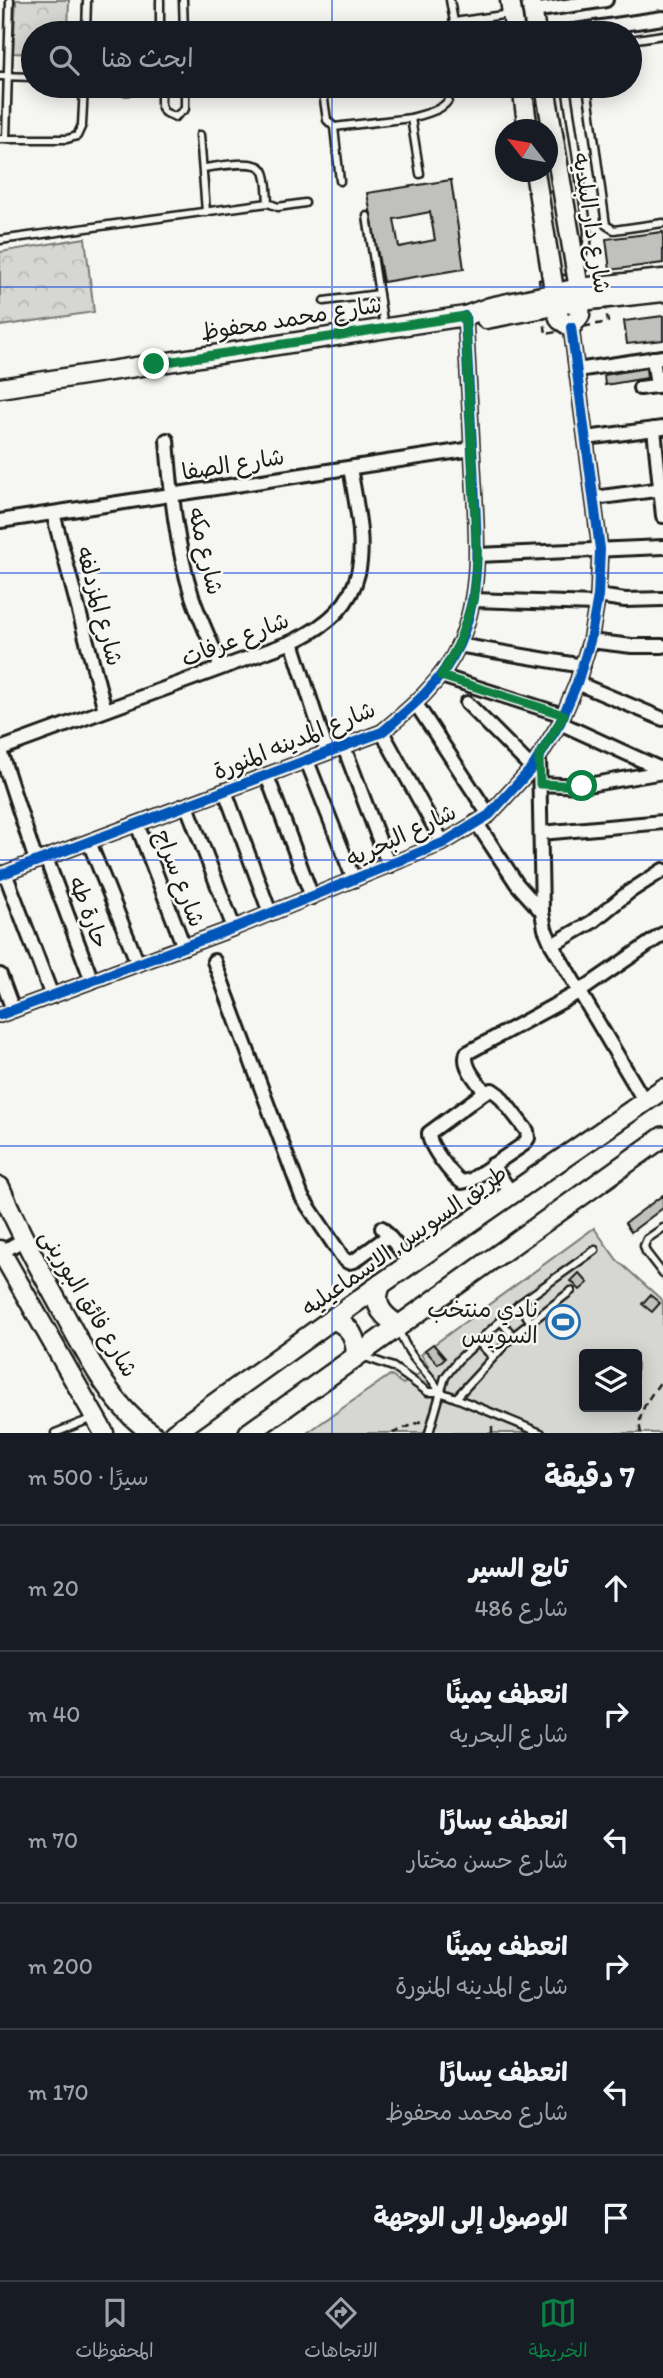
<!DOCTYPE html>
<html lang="ar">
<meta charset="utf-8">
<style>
body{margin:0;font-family:Itim,"Playpen Sans Arabic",sans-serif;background:#20242c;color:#f1f3f6;direction:rtl}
.controls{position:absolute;right:21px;bottom:21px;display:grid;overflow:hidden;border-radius:7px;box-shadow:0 4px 18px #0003}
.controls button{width:63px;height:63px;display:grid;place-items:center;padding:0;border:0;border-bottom:2px solid #363941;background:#171b24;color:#f1f3f6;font:35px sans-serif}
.compass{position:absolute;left:495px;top:119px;width:63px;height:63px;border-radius:50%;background:#171b24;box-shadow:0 4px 18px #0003;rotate:301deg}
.stop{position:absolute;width:21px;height:21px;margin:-16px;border:5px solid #0b8043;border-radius:50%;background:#fff}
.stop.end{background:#0b8043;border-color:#fff;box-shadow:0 2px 7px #0008}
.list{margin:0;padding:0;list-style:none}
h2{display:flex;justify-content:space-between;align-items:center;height:91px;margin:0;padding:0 28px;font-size:30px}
h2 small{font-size:23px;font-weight:400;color:#9ea1a6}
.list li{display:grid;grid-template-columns:46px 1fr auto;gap:21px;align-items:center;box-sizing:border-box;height:126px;padding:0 28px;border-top:2px solid #363941}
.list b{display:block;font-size:26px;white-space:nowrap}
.list p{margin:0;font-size:23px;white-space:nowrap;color:#9ea1a6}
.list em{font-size:23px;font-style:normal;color:#9ea1a6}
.icon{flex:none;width:38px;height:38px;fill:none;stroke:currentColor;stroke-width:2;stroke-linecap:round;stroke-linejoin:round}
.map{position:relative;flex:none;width:663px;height:1433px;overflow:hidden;direction:ltr}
.search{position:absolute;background:#171b24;box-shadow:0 4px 18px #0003;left:21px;right:21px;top:21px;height:77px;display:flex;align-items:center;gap:18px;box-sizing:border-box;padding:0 24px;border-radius:38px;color:#9ea1a6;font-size:26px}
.sheet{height:847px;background:#171b24}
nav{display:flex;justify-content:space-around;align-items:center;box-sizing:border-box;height:98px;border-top:2px solid #363941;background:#171b24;font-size:19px;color:#9ea1a6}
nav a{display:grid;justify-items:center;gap:4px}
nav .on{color:#0b8043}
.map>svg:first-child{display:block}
</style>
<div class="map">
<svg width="663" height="1433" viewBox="0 0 663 1433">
<defs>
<pattern id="park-crowns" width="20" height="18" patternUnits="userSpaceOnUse" patternTransform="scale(1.75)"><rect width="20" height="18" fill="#d6d6d2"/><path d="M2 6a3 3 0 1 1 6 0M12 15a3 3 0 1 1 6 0" fill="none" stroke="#b7b7b4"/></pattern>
</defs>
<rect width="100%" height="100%" fill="#f6f6f2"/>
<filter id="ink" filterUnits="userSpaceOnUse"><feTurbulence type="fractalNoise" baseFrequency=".0143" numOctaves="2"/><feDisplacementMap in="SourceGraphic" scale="14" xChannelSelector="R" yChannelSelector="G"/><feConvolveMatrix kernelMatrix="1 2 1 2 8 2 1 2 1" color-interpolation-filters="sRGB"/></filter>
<g filter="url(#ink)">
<path fill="#d6d6d2" stroke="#797977" stroke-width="2" fill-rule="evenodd" d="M594 1228 617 1260 663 1301V1433H307L390 1375 403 1384 429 1367 421 1354ZM584 1354H637V1407H584Z"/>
<g fill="url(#park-crowns)" stroke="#797977" stroke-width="2">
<polygon points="16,0 69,0 68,33 33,33 33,54 13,53"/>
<polygon points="85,238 94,312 0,326 0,252"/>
</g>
<g fill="#c0c0bd" stroke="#1c1c1c" stroke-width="2" fill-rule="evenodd">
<path d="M451 180 464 269 383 282 367 193ZM430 212 435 240 399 247 394 219Z"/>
<polygon points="663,232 663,263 610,270 606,239"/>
<polygon points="663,316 663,340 627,344 624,321"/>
<polygon points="646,368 647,378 605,385 604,375"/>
<polygon points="663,1195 663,1208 631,1232 625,1223"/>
<polygon points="579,1273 588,1283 580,1290 571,1281"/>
<polygon points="650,1295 660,1303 652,1312 642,1304"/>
<polygon points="433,1344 445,1358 438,1364 425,1350"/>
</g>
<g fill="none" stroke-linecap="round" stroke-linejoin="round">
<g stroke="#1c1c1c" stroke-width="11">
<g id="lane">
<polyline points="160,0 160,33"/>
<polyline points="183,0 184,33"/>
<polyline points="454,22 510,14"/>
<polyline points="86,33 87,0"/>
<polyline points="448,33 454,22 450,0"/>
<polyline points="630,40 663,35"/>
<polyline points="0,76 33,77"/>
<polyline points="161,86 161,106 164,112 175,117 185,109 185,86"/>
<polyline points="322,86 327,120 334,127 340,181"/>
<polyline points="566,86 588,232 587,244 579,261"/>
<polyline points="587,86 606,225 614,230 663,223"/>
<polyline points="83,89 129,91"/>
<polyline points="411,118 420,174"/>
<path d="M334 127 411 118C421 115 446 110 449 98 450 96 448 88 448 86"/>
<polyline points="200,135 206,212"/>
<polyline points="0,139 67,139 77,136 82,125 84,86"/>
<polyline points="6,139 10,0"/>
<path d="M203 168C216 167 256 158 263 170 268 178 267 193 268 203"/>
<polyline points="367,216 384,327"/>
<polyline points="0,240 268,203 278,207 305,203"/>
<polyline points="324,301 379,294"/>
<polyline points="663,1228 647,1239 644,1246 646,1252 663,1274"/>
<polyline points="519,1304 530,1321"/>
<polyline points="500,1320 513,1336"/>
<path d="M399 1330C410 1362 426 1367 440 1392"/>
<polyline points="477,1341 492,1356"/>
<polyline points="365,1357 393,1367 428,1392 440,1392 456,1398 541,1433"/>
<polyline points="456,1398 513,1336 571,1291"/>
<polyline points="55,1433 93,1418"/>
<polyline points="429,1433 445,1377 458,1360 519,1304 595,1250"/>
</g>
</g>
<g stroke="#1c1c1c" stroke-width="18">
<g id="street">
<polyline points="533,11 606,0"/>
<polyline points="561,33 663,18"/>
<polyline points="653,358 657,386"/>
<polyline points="577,370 663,357"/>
<polyline points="640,388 663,385"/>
<polyline points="654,429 663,516"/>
<polyline points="586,438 663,428"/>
<path d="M167 440C171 492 176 545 192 596 200 620 212 644 221 667"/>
<polyline points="594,498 663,489"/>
<polyline points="53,513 105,710"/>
<polyline points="0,521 472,449"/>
<polyline points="477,555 663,547"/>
<polyline points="598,596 625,600 663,599"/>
<polyline points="473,600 596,604"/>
<polyline points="590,641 632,646 663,646"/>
<polyline points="292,642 327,752"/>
<polyline points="458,645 583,666"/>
<polyline points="441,676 563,715"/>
<polyline points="577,683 663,719"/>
<polyline points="467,703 532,768"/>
<polyline points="416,704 489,815"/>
<polyline points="560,723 663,770"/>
<polyline points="382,732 443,843"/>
<polyline points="344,747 389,866"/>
<path d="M0 749 292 642C379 602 364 546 350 468"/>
<polyline points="0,751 36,861"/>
<polyline points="539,758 542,912 545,929 552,945 645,1102"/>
<polyline points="307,761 354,880"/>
<polyline points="267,776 312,897"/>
<polyline points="540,784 582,786 663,772"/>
<polyline points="225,791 270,913"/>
<polyline points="187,806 234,928"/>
<polyline points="476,822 517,884 542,912"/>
<polyline points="137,824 184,947"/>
<polyline points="541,833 663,822"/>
<polyline points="89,842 138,964"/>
<polyline points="46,858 92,981"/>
<polyline points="5,873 52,996"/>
<path d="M0 875 382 732C412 707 442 682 459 645 484 587 476 526 473 466 470 416 468 366 465 316"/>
<polyline points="552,945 592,922 629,892 663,870"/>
<polyline points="214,961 302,1197 343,1258 348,1262 354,1261 388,1236"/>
<polyline points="0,975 13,1010"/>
<polyline points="0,1015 234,928 443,843 489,815 532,768 560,723 577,683 590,641 598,596 600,549 571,327"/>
<path d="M492 1090 499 1095 527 1131 528 1138 524 1144 471 1180 462 1182C452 1176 428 1145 429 1133L485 1092Z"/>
<path d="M485 1092C477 1081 462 1066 467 1053L579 992 663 934"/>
<polyline points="492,1165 512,1194"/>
<polyline points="382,1228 411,1263"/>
<polyline points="0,1253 23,1240"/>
</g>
</g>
<g stroke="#1c1c1c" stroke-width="23">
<g id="secondary">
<polyline points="510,0 515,33"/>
<polyline points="531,0 536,33"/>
<polyline points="522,86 528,130"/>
<polyline points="535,172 558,315 560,320 571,327 580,315 581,301 545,86"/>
<polyline points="486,319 581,301 663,292"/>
<polyline points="0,388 465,316 490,307 579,288 663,279"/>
<path d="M0 1187C19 1232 42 1274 66 1317 87 1356 114 1409 152 1433"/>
<polyline points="0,1250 104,1433"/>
</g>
</g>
<g stroke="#1c1c1c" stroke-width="24">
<g id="primary">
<path d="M381 1284C372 1303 381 1315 398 1325"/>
<path d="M333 1319C350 1326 357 1337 356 1356"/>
<polyline points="174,1433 381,1284 663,1089"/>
<polyline points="249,1433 663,1137"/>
</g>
</g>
<g stroke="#1c1c1c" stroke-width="2.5" stroke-dasharray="7 5" stroke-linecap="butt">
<polygon points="599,268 608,322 546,334 539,280"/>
<polyline points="393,1433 422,1421"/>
<polyline points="492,1433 492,1422"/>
<path d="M641 1433C635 1412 652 1395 663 1378"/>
</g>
<use href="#lane" stroke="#f6f6f2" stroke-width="6"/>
<use href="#street" stroke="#f6f6f2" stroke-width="12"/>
<use href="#secondary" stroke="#f6f6f2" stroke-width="18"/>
<use href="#primary" stroke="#f6f6f2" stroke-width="19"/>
<g stroke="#f6f6f2" stroke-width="15">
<g id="cycleway">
<path d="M0 875 382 732C412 707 442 682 459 645 484 587 476 526 473 466 470 416 468 366 465 316"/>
<polyline points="0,1015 234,928 443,843 489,815 532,768 560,723 577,683 590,641 598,596 600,549 571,327"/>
</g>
</g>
<use href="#cycleway" stroke="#0057b8" stroke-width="10"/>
</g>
</g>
<g fill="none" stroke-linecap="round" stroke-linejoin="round" filter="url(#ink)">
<polyline stroke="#0b8043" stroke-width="9" points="154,364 465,316 477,555 473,600 458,645 441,676 564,715 539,757 540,784 582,786"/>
</g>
<path fill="none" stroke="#1d4ed8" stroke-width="2" stroke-opacity="0.55" d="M332 0V33M332 86V1433M0 287H663M0 573H663M0 860H663M0 1146H663"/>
<defs>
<g id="stadium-ring" transform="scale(1.75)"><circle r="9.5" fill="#f6f6f2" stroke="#1f6fb2" stroke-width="1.5"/><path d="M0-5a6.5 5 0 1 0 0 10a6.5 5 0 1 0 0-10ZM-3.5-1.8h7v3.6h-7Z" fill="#1f6fb2"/></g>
</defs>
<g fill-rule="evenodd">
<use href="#stadium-ring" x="563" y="1322"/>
</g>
<g text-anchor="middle" stroke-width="5" stroke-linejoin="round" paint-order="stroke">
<g font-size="23" fill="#1c1c1c" stroke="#f6f6f2">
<text transform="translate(592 223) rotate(81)" y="8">شارع دار البلديه</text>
<text transform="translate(291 318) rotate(-9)" y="8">شارع محمد محفوظ</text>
<text transform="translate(233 464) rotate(-9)" y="8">شارع الصفا</text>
<text transform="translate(206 551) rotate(77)" y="8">شارع مكه</text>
<text transform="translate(100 606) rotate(75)" y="8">شارع المزدلفه</text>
<text transform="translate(235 639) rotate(-21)" y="8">شارع عرفات</text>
<text transform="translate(294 740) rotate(-22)" y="8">شارع المدينه المنورة</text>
<text transform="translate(401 835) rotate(-25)" y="8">شارع البحريه</text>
<text transform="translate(180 878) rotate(69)" y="8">شارع سراج</text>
<text transform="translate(89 912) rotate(70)" y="8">حارة طه</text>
<text transform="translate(404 1240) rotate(-35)" y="8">طريق السويس, الاسماعيليه</text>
<text transform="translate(89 1303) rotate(59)" y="8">شارع فائق البورينى</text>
</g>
<g font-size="23" fill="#1c1c1c" stroke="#f6f6f2" text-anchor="end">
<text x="538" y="1317">نادي منتخب<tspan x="538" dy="26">السويس</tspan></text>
</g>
</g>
</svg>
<div class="controls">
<button><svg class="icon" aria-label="layers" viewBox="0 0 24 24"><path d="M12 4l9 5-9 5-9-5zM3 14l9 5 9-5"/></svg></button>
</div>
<svg class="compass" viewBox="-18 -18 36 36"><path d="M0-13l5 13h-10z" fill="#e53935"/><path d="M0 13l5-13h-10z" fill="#9ea1a6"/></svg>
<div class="stop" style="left:582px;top:786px"></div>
<div class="stop end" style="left:154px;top:364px"></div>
<div class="search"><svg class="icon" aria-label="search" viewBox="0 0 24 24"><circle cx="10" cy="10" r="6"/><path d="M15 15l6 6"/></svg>ابحث هنا</div>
</div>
<section class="sheet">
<h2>7 دقيقة<small>سيرًا · 500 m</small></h2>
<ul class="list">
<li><svg class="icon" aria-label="ahead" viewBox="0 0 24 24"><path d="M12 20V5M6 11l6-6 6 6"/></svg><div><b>تابع السير</b><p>شارع 486</p></div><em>20 m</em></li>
<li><svg class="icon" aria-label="right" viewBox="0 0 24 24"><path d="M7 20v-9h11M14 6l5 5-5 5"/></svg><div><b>انعطف يمينًا</b><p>شارع البحريه</p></div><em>40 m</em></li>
<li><svg class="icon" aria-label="left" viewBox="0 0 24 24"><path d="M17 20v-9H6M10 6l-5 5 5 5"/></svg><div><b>انعطف يسارًا</b><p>شارع حسن مختار</p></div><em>70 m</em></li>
<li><svg class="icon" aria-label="right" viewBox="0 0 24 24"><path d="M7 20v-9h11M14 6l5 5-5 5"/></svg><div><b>انعطف يمينًا</b><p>شارع المدينه المنورة</p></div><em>200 m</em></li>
<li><svg class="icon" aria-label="left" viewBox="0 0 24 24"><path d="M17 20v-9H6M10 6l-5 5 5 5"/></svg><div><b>انعطف يسارًا</b><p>شارع محمد محفوظ</p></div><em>170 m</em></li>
<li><svg class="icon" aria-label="arrive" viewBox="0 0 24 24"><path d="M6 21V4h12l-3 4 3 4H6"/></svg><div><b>الوصول إلى الوجهة</b></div></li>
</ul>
</section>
<nav>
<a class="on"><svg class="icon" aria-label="map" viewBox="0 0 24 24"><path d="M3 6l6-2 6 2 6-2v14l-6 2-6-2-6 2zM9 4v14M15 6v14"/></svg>الخريطة</a>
<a><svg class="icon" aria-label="directions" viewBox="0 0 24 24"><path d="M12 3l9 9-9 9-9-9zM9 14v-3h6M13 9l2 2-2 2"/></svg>الاتجاهات</a>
<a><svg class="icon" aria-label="saved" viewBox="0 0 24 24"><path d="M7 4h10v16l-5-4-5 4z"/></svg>المحفوظات</a>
</nav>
